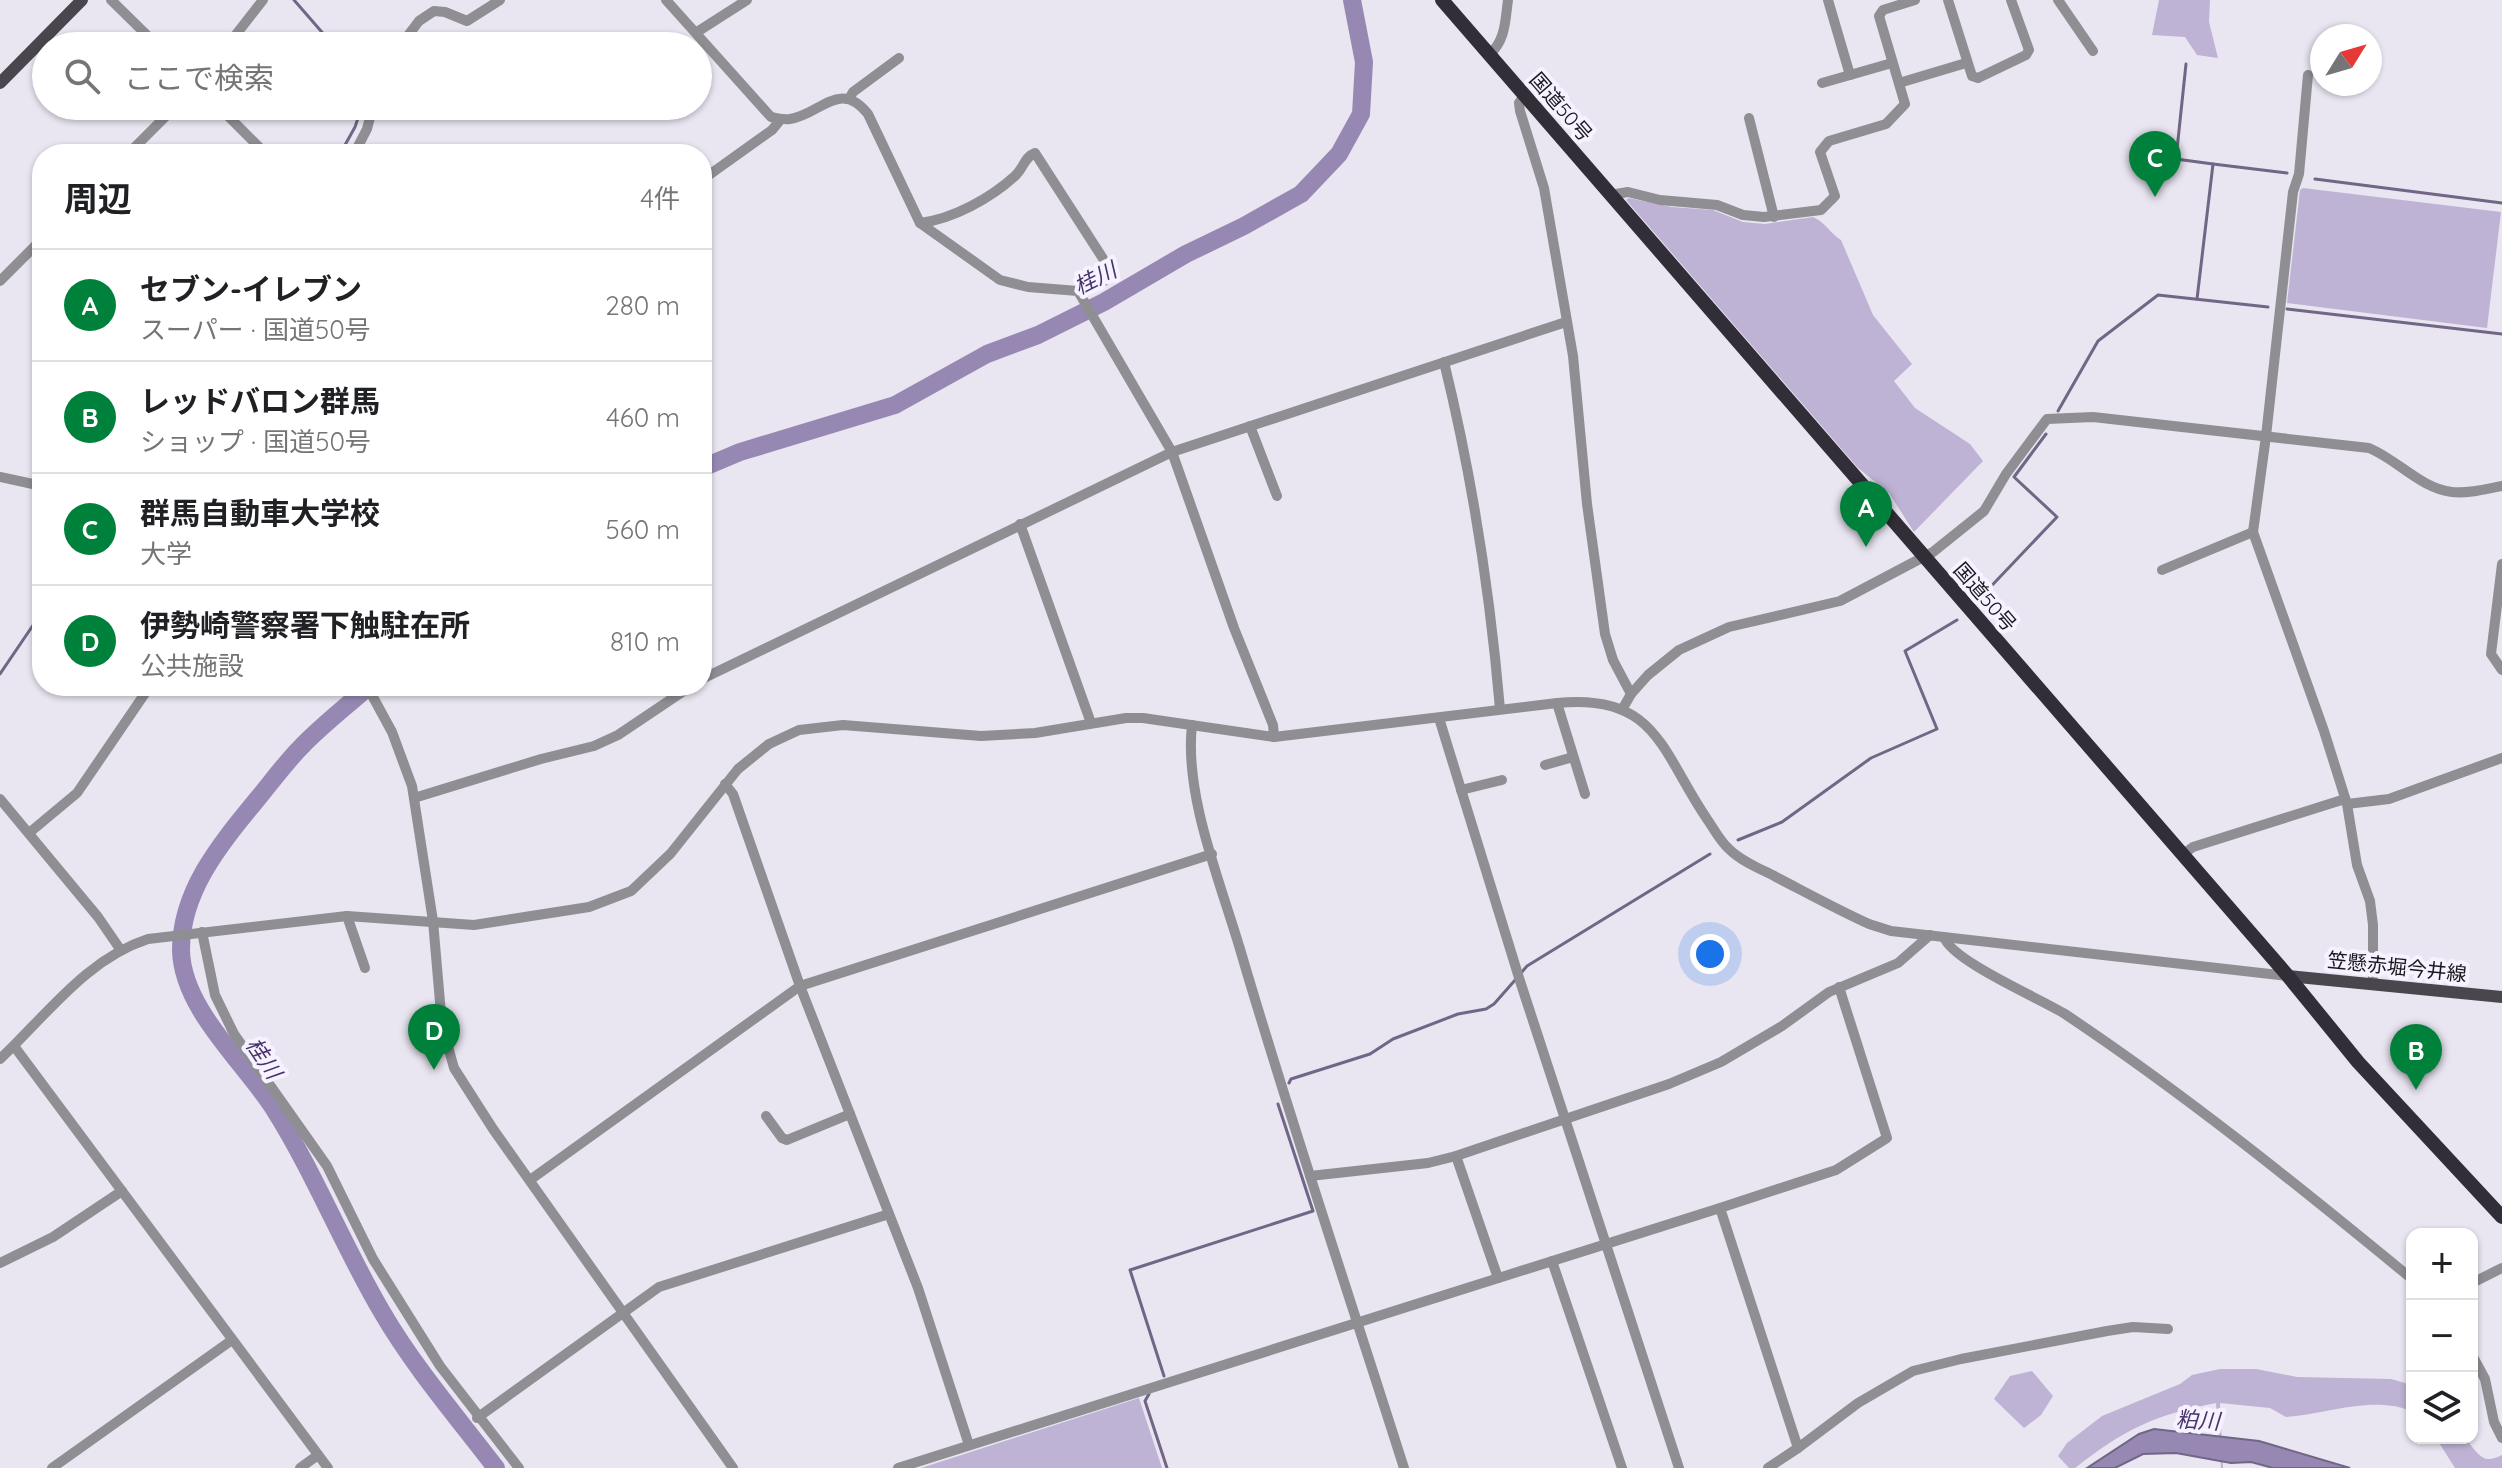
<!DOCTYPE html>
<html lang="ja">
<meta charset="utf-8">
<style>
body{margin:0;font-family:Quicksand,"Noto Sans JP",sans-serif;background:#f6f6f6;color:#202124}
.controls{position:absolute;right:24px;bottom:24px;display:grid;overflow:hidden;border-radius:16px;box-shadow:0 2px 6px #0004}
.controls button{width:72px;height:72px;display:grid;place-items:center;padding:0;border:0;border-bottom:2px solid #e0e0e0;background:#fff;color:#202124;font:40px sans-serif}
.compass{position:absolute;left:2310px;top:24px;width:72px;height:72px;border-radius:50%;background:#fff;box-shadow:0 2px 6px #0004;rotate:53deg}
.you{position:absolute;left:1710px;top:954px;width:28px;height:28px;margin:-20px;border:6px solid #fff;border-radius:50%;background:#1a73e8;box-shadow:0 0 0 12px #1a73e833}
.badge{display:grid;place-items:center;width:52px;height:52px;border-radius:50%;background:#00813b;color:#fff;font-size:26px;font-weight:700}
.pin{position:absolute;translate:-50% -66px;filter:drop-shadow(0 2px 4px #0008)}
.pin::after{content:'';position:absolute;top:42px;width:28px;height:24px;background:inherit;clip-path:polygon(0 0,100% 0,50% 100%)}
.list{margin:0;padding:0;list-style:none}
h2{display:flex;justify-content:space-between;align-items:center;height:104px;margin:0;padding:0 32px;font-size:34px}
h2 small{font-size:26px;font-weight:400;color:#757577}
.list li{display:grid;grid-template-columns:52px 1fr auto;gap:24px;align-items:center;box-sizing:border-box;height:112px;padding:0 32px;border-top:2px solid #e0e0e0}
.list b{display:block;font-size:30px;white-space:nowrap}
.list p{margin:0;font-size:26px;white-space:nowrap;color:#757577}
.list em{font-size:26px;font-style:normal;color:#757577}
.icon{flex:none;width:44px;height:44px;fill:none;stroke:currentColor;stroke-width:2;stroke-linecap:round;stroke-linejoin:round}
.map{position:relative;flex:none;width:2502px;height:1468px;overflow:hidden}
.search{position:absolute;background:#fff;box-shadow:0 2px 6px #0004;left:32px;top:32px;width:680px;height:88px;display:flex;align-items:center;gap:20px;box-sizing:border-box;padding:0 28px;border-radius:44px;color:#757577;font-size:30px}
.panel{position:absolute;background:#fff;box-shadow:0 2px 6px #0004;left:32px;top:144px;width:680px;height:552px;border-radius:32px}
.map>svg:first-child{display:block}
</style>
<div class="map">
<svg width="2502" height="1468" viewBox="0 0 2502 1468">
<rect width="100%" height="100%" fill="#e9e5f1"/>
<g fill="#beb3d4">
<polygon points="2159,0 2210,0 2209,22 2218,58 2197,55 2185,37 2152,35"/>
<polygon points="2303,188 2501,212 2487,328 2287,303 2300,190"/>
<path d="M1629 198 1672 207 1713 210 1743 222 1765 224 1813 217C1824 221 1831 234 1841 240L1873 315 1912 364 1894 381 1915 408 1970 444 1983 461 1914 532 1889 493 1858 468 1626 200Z"/>
<path d="M2220 1369H2256L2297 1377 2391 1379 2412 1385V1412C2376 1394 2323 1415 2286 1417L2270 1408 2220 1403 2223 1468H2221L2216 1403C2154 1415 2125 1429 2075 1468H2069L2058 1456 2067 1443 2102 1416 2180 1384 2192 1375Z"/>
<polygon points="2032,1371 2053,1396 2041,1415 2024,1428 1994,1399 2010,1376"/>
<polygon points="1139,1398 1162,1468 921,1468"/>
<path d="M2436 1438H2465C2478 1453 2482 1466 2502 1455V1468H2455Z"/>
</g>
<polygon fill="#9788b3" stroke="#716686" stroke-width="2" points="2154,1429 2259,1441 2350,1468 2273,1468 2251,1462 2231,1463 2176,1453 2143,1454 2115,1468 2087,1468 2139,1434"/>
<g fill="none" stroke-linecap="round" stroke-linejoin="round">
<g stroke="#716686" stroke-width="3">
<polyline points="294,0 334,46"/>
<polyline points="2186,64 2176,159 2213,164"/>
<polyline points="340,154 355,127 362,106"/>
<polyline points="2315,179 2502,203"/>
<polyline points="2197,299 2213,164 2287,173"/>
<polyline points="2287,309 2502,334"/>
<polyline points="2058,411 2098,341 2158,295 2268,307"/>
<polyline points="1979,599 2057,517 2014,477 2046,434"/>
<polyline points="0,674 42,612"/>
<polyline points="1738,840 1782,822 1871,758 1937,729 1905,651 1957,620"/>
<polyline points="1521,973 1527,966 1710,854"/>
<polyline points="1289,1083 1291,1079 1370,1054 1393,1039 1458,1014 1486,1009 1494,1004 1516,979"/>
<polyline points="1164,1376 1130,1270 1313,1211 1278,1104"/>
<polyline points="1149,1394 1145,1401 1167,1468"/>
</g>
<g stroke="#9788b3" stroke-width="18">
<polyline points="702,468 740,452 895,405 987,354 1038,335 1104,302 1186,254 1244,226 1301,194 1339,154 1361,114 1364,62 1352,0"/>
<path d="M369 686C347 706 322 725 302 746 286 762 273 780 259 797 223 841 181 889 181 950 182 1009 245 1063 274 1109 315 1174 343 1246 382 1312 414 1367 457 1417 496 1468"/>
</g>
<g stroke="#8f8e93" stroke-width="10">
<polyline points="111,0 158,46"/>
<path d="M666 0 771 117C777 118 783 120 790 119 820 115 840 78 868 114L920 223 1000 280 1028 287 1078 291 1172 452 1234 628 1273 725 1274 737"/>
<polyline points="1828,0 1850,75 1892,63"/>
<polyline points="1948,0 1972,76 1978,78 2026,55 2029,50 2011,0"/>
<polyline points="2058,0 2093,51"/>
<polyline points="697,32 747,0"/>
<polyline points="227,46 263,0"/>
<polyline points="400,46 419,21 434,11 445,12 467,21 500,0"/>
<path d="M1489 55C1506 40 1505 21 1508 0"/>
<polyline points="2308,75 2299,174 2293,192 2266,436 2253,532 2324,731 2347,804 2357,865 2370,901 2373,925 2373,985"/>
<polyline points="1822,83 1850,75"/>
<polyline points="1899,83 1966,63"/>
<polyline points="1524,96 1519,103 1520,111 1544,188 1573,356 1587,504 1605,634 1613,660 1631,694"/>
<polyline points="849,99 853,92 899,58"/>
<polyline points="218,106 266,154"/>
<polyline points="1749,118 1774,217"/>
<polyline points="128,154 176,106"/>
<polyline points="354,154 367,129 373,106"/>
<polyline points="702,180 772,130 781,119"/>
<polyline points="1610,195 1628,192 1660,200 1717,205 1743,215 1764,217 1821,210 1835,196 1820,152 1829,141 1886,124 1905,104 1879,16 1883,10 1915,0"/>
<path d="M920 223C953 219 991 198 1015 176 1024 168 1024 157 1035 153L1111 271V277L1080 294"/>
<polyline points="0,281 42,239"/>
<path d="M1444 362C1472 476 1490 592 1500 709"/>
<polyline points="1250,426 1277,496"/>
<polyline points="0,477 42,486"/>
<polyline points="1020,524 1091,723"/>
<polyline points="2502,564 2491,654 2502,670"/>
<polyline points="2162,570 2253,532"/>
<polyline points="702,679 1172,452 1566,322"/>
<polyline points="367,686 392,732 412,786 433,921 442,1025 454,1068 493,1129 733,1468"/>
<polyline points="1557,703 1585,794"/>
<path d="M1623 708 1631 694 1648 675 1679 650 1729 627 1840 601 1933 552 1984 511 2006 474 2047 419 2093 417 2369 448C2398 460 2420 488 2452 492 2468 494 2486 489 2502 486"/>
<polyline points="1439,718 1520,981 1679,1468"/>
<path d="M1192 725C1184 795 1220 881 1240 949 1291 1123 1349 1295 1404 1468"/>
<polyline points="1545,765 1573,757"/>
<polyline points="725,784 733,794 800,986 918,1288 969,1445"/>
<polyline points="1461,790 1502,780"/>
<polyline points="414,798 541,759 594,746 618,735 691,686"/>
<polyline points="0,799 98,917 120,949"/>
<polyline points="2347,804 2389,799 2502,758"/>
<polyline points="29,833 77,793 150,686"/>
<polyline points="2182,855 2193,847 2345,799"/>
<polyline points="347,916 365,968"/>
<polyline points="202,932 215,995 234,1034 327,1166 373,1259 440,1366 519,1468"/>
<path d="M1944 937C1952 961 2039 998 2065 1014 2185 1094 2300 1187 2412 1279"/>
<polyline points="14,1046 328,1468"/>
<path d="M0 1059C46 1016 86 959 148 939L347 916 474 925 589 907 631 891 671 853 738 769 769 744 799 730 843 725 981 736 1035 733 1126 718H1143L1274 737 1557 703C1656 693 1661 751 1707 819 1714 829 1720 841 1729 849 1742 862 1761 869 1776 877 1807 893 1838 910 1869 924L1891 931 2288 976"/>
<polyline points="766,1116 782,1138 787,1140 850,1114"/>
<polyline points="1456,1156 1498,1278"/>
<polyline points="1310,1176 1428,1163 1456,1156 1669,1084 1721,1062 1782,1026 1829,992 1898,963 1930,935"/>
<polyline points="530,1180 800,986 1212,854"/>
<polyline points="1720,1208 1798,1448"/>
<polyline points="1552,1261 1622,1468"/>
<polyline points="0,1263 53,1237 122,1191"/>
<polyline points="2472,1283 2502,1268"/>
<polyline points="2472,1355 2485,1379 2494,1422 2502,1438"/>
<polyline points="477,1418 659,1287 889,1214"/>
<polyline points="52,1468 232,1340"/>
<polyline points="300,1468 318,1455"/>
<polyline points="898,1468 1720,1208 1836,1170 1887,1138 1839,987"/>
<polyline points="1768,1468 1798,1448 1858,1403 1913,1371 1961,1359 2107,1331 2133,1327 2168,1329"/>
</g>
<g stroke="#49464e" stroke-width="12">
<polyline points="0,83 82,0"/>
<polyline points="2288,976 2502,997"/>
</g>
<polyline stroke="#312e37" stroke-width="14" points="1442,0 2288,976 2358,1062 2502,1217"/>
</g>
<g text-anchor="middle" stroke-width="8" stroke-linejoin="round" paint-order="stroke">
<g font-size="20" fill="#19181c" stroke="#f6f2ff">
<text transform="translate(1561 107) rotate(49)" y="7">国道50号</text>
<text transform="translate(1985 597) rotate(49)" y="7">国道50号</text>
<text transform="translate(2397 967) rotate(6)" y="7">笠懸赤堀今井線</text>
</g>
<g font-size="22" font-style="italic" fill="#48326a" stroke="#f6f2ff">
<text transform="translate(1095 278) rotate(-27)" y="8">桂川</text>
<text transform="translate(264 1058) rotate(56)" y="8">桂川</text>
<text transform="translate(2198 1420) rotate(3)" y="8">粕川</text>
</g>
</g>
</svg>
<div class="controls">
<button>+</button>
<button>−</button>
<button><svg class="icon" aria-label="layers" viewBox="0 0 24 24"><path d="M12 4l9 5-9 5-9-5zM3 14l9 5 9-5"/></svg></button>
</div>
<svg class="compass" viewBox="-18 -18 36 36"><path d="M0-13l5 13h-10z" fill="#e53935"/><path d="M0 13l5-13h-10z" fill="#757577"/></svg>
<div class="you"></div>
<div class="pin badge" style="left:1866px;top:547px">A</div>
<div class="pin badge" style="left:2416px;top:1090px">B</div>
<div class="pin badge" style="left:2155px;top:197px">C</div>
<div class="pin badge" style="left:434px;top:1070px">D</div>
<div class="search"><svg class="icon" aria-label="search" viewBox="0 0 24 24"><circle cx="10" cy="10" r="6"/><path d="M15 15l6 6"/></svg>ここで検索</div>
<section class="panel">
<h2>周辺<small>4件</small></h2>
<ul class="list">
<li><span class="badge">A</span><div><b>セブン-イレブン</b><p>スーパー · 国道50号</p></div><em>280 m</em></li>
<li><span class="badge">B</span><div><b>レッドバロン群馬</b><p>ショップ · 国道50号</p></div><em>460 m</em></li>
<li><span class="badge">C</span><div><b>群馬自動車大学校</b><p>大学</p></div><em>560 m</em></li>
<li><span class="badge">D</span><div><b>伊勢崎警察署下触駐在所</b><p>公共施設</p></div><em>810 m</em></li>
</ul>
</section>
</div>
